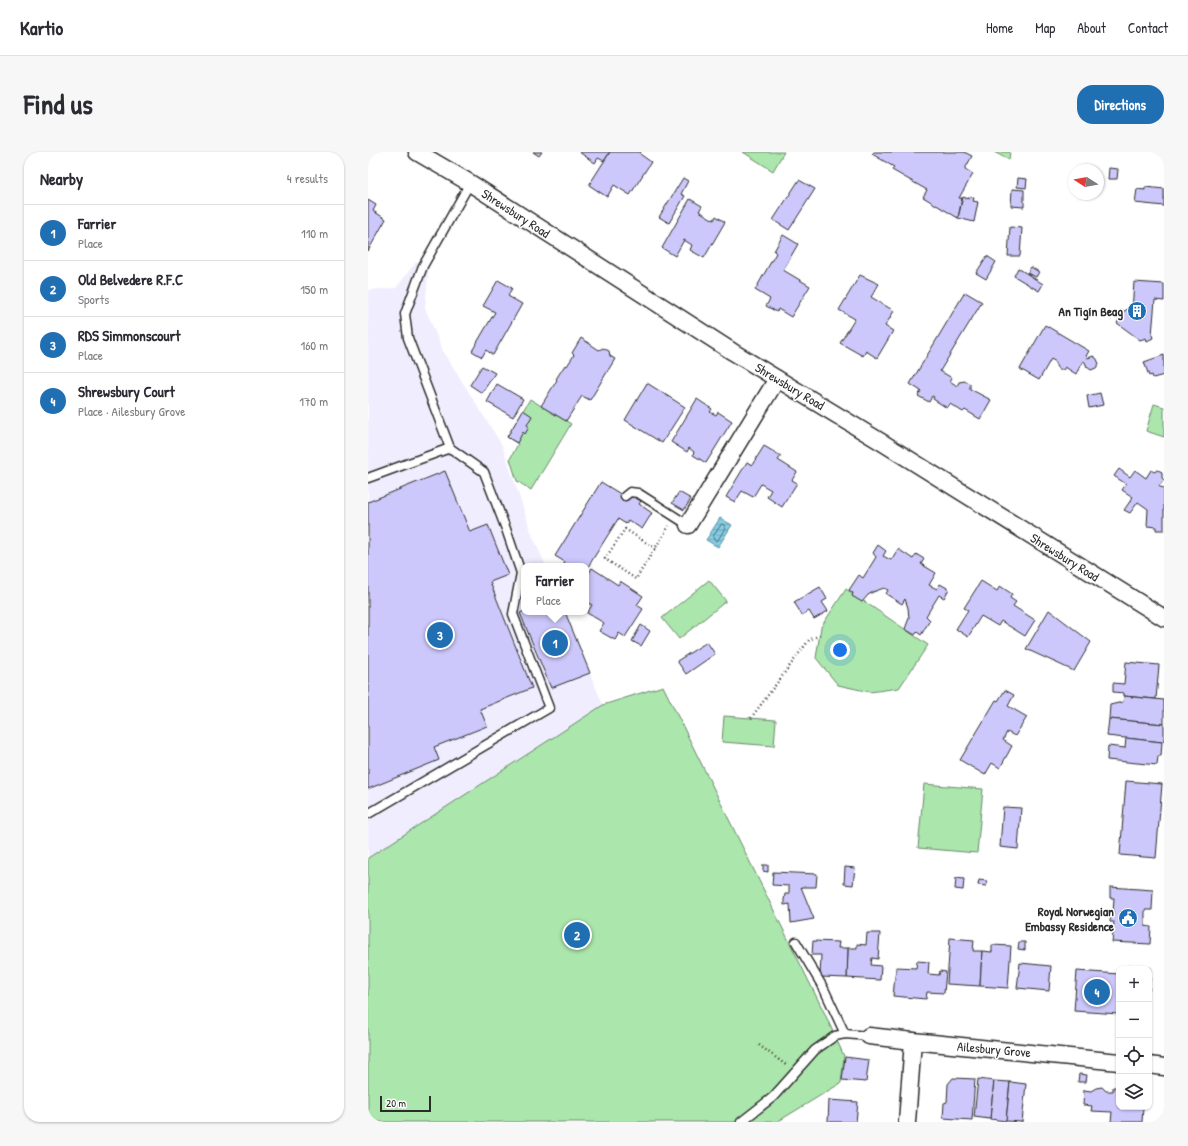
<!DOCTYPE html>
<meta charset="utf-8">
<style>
body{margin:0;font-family:"Patrick Hand",sans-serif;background:#f7f7f7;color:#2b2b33}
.controls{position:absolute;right:12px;bottom:12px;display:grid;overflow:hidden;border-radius:8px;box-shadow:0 1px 3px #0004}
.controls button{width:36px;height:36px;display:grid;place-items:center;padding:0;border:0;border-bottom:1px solid #e1e1e2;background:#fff;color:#2b2b33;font:20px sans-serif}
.compass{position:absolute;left:700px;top:12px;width:36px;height:36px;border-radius:50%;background:#fff;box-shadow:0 1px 3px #0004;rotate:281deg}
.scale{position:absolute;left:12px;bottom:10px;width:51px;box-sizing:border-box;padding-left:4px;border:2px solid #2b2b2b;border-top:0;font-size:11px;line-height:14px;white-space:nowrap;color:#2b2b2b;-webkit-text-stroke:3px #fff;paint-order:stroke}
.you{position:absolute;left:472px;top:498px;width:14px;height:14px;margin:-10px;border:3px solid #fff;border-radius:50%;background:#1a73e8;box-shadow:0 0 0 6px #1a73e833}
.badge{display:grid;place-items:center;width:26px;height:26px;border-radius:50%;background:#1f6fb2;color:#fff;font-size:13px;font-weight:700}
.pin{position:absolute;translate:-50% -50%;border:2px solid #fff;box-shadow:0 1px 4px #0006}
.popup{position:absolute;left:153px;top:411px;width:68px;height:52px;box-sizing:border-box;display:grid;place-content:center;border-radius:8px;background:#fff;filter:drop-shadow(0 1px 3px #0005);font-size:13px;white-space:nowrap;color:#7c7c81}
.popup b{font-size:15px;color:#2b2b33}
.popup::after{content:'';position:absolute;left:50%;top:100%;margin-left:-8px;border:8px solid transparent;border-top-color:#fff}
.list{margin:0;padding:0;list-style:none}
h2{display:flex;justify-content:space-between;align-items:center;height:52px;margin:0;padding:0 16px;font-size:17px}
h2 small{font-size:13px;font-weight:400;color:#7c7c81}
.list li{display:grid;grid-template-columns:26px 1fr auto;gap:12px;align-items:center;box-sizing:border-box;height:56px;padding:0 16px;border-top:1px solid #e1e1e2}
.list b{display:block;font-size:15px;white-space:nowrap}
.list p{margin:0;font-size:13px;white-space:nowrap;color:#7c7c81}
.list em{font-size:13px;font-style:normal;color:#7c7c81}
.icon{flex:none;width:22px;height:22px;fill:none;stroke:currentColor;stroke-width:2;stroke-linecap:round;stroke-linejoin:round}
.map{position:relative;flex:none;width:796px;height:970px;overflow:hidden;border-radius:16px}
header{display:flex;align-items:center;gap:24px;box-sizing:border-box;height:56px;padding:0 20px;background:#fff;border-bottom:1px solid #e1e1e2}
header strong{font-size:19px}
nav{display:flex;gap:22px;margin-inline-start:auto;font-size:14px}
.intro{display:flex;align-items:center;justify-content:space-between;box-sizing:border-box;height:96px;padding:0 24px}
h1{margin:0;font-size:28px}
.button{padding:10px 18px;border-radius:16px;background:#1f6fb2;color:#fff;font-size:14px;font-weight:700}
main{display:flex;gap:24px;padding:0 24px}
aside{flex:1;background:#fff;border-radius:16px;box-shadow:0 1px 3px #0004}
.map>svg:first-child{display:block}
</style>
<header>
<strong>Kartio</strong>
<nav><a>Home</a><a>Map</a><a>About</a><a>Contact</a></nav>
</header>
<div class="intro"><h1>Find us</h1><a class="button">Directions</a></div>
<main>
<aside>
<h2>Nearby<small>4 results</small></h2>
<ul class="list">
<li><span class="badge">1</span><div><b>Farrier</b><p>Place</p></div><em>110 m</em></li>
<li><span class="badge">2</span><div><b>Old Belvedere R.F.C</b><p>Sports</p></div><em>150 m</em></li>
<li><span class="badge">3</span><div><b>RDS Simmonscourt</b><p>Place</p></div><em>160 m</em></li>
<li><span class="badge">4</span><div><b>Shrewsbury Court</b><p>Place · Ailesbury Grove</p></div><em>170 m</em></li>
</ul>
</aside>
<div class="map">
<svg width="796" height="970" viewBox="0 0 796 970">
<defs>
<pattern id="water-rules" width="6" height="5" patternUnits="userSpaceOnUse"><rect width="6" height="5" fill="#84cee5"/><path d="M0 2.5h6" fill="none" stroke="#72b1c5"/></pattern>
</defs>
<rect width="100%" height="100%" fill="#fff"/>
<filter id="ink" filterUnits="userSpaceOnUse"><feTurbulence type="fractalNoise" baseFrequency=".025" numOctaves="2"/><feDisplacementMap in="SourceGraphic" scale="8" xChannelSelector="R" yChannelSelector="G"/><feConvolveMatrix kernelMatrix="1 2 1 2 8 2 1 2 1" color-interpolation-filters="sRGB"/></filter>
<g filter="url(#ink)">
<polygon fill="#f0eefe" points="48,110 55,114 61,114 57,156 75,199 134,293 165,385 178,414 156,414 156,460 197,460 235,553 88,651 0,707 0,138 28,136"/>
<g fill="#abe6ac" stroke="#6b886c">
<polygon points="375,0 416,0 405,19"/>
<polygon points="626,0 642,0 641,8"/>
<polygon points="162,247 203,272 163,338 149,329 142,307 150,292 139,285"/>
<polygon points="786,252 796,255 796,285 778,279"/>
<polygon points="341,428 358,449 311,487 294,466"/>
<polygon points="478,437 560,493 531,536 502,540 470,533 448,506 453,475"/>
<polygon points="295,534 456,860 476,904 473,931 409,970 0,970 0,706 235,553"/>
<polygon points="356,564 408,568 406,594 354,590"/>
<polygon points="556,632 615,637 609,701 550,696"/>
</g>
<polygon fill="url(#water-rules)" stroke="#608d9b" points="352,366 364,373 350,395 338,388"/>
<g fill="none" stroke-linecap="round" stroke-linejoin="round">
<polygon stroke="#4f6c75" stroke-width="1" points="354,372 357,374 357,376 350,388 347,389 345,385"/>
</g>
<g fill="#ccc8fb" stroke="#2b2b2b">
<polygon points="165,0 174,0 171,4"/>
<polygon points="211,0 242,0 236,9 230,6 227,11"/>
<polygon points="242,0 273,0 272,2 283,10 262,43 246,33 239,45 221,33"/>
<polygon points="506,0 596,0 604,4 597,17 605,22 591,46 594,46 590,66 555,45 559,38 524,18 526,15 504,2"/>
<polygon points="741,16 750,17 749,27 740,27"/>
<polygon points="315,26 320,29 313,42 317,44 301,71 291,65"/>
<polygon points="650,26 659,27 658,36 649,35"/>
<polygon points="431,28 447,37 421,78 405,68"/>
<polygon points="777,35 796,37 796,54 767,51 769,37 777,38"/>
<polygon points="644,37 656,38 656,55 643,54"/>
<polygon points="595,45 601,47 601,45 606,46 605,49 610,50 606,70 590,66"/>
<polygon points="322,47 334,54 331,59 346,68 348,64 357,70 336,106 322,98 324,93 316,88 307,104 294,96"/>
<polygon points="0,48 8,53 5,59 18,67 0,99"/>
<polygon points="642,75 654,76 652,104 640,104"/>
<polygon points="415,83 430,92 415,118 442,134 423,165 410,157 409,160 398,154 402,147 387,138 408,101 406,99"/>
<polygon points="619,104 628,110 618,127 608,121"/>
<polygon points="663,115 671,120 668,125 659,121"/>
<polygon points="650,116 675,132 671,139 646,124"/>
<polygon points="492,123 511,132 503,145 526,159 517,174 525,179 509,206 498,199 495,204 472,191 487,167 471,158"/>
<polygon points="130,128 144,136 140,144 154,152 125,203 118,198 114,205 104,199 127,160 115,154"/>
<polygon points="766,130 796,132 796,149 787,148 784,183 785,186 779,189 778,186 772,188 749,171 751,168 749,163 752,159 757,159 760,156 764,159"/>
<polygon points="597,140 614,150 572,219 584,226 582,229 589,234 591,230 597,229 602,232 602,237 623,248 612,267 597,258 595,260 582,252 579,256 565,247 566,245 564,244 561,250 550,244 553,239 542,232"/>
<polygon points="677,173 721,199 718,204 720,206 725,204 729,207 731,212 728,216 723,218 719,215 717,210 715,209 708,222 697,215 695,218 691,218 688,214 688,210 683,207 671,228 652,217"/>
<polygon points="213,186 231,198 235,196 241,199 242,204 247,207 222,248 214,244 198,269 173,254 189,228 188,227 197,213 199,214 206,203 204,201"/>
<polygon points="796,203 796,223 785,226 784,223 781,224 776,210"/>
<polygon points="114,214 127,221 114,241 102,233"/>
<polygon points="279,231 317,255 294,291 257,268"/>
<polygon points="129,232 155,247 145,265 119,250"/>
<polygon points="732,241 735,253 721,256 719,244"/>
<polygon points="329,247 344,257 342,260 348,263 350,260 364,269 338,311 325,303 326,300 321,296 319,300 303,290"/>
<polygon points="155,258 164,264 159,273 161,275 157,282 155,280 149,291 139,285"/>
<polygon points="396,294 413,304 410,308 429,320 424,328 429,331 414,355 399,345 403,338 393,332 385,345 374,339 367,350 358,345 379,310 384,313"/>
<polygon points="751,317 762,325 767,318 778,326 783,318 786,320 790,318 794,320 794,326 796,328 791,334 792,335 796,336 796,378 788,378 788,375 779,374 780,357 770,350 762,361 756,358 765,345 754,338 758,332 746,324"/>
<polygon points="77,319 102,380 120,373 140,423 122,430 164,536 112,557 119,574 66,595 71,608 0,637 0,350"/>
<polygon points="233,330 259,346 261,342 273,349 271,352 284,361 274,377 260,368 258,372 250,367 218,418 218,414 195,414 197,410 187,404"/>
<polygon points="311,340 323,347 316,358 304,351"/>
<polygon points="510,393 518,399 515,404 523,408 530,397 545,407 548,402 556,407 553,412 568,421 561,433 569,437 572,432 581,437 576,446 571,443 558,464 562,468 553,483 549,480 547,483 537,477 541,466 540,456 537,447 534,452 518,442 520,438 516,436 505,440 500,443 494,450 484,444 485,441 481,438 491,423 495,426 508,405 505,401"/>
<polygon points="224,416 250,433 252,429 275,444 269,453 275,457 257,485 251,481 247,488 231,479 236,471 219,461 224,453 218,450 218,426"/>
<polygon points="613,429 629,439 632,434 644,442 642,446 648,450 645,454 667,468 657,484 633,469 630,474 613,464 600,485 588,477 600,458 596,456"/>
<polygon points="452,435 459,447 454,450 460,459 446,467 441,459 434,463 426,450"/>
<polygon points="681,458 723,490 706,519 658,497"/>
<polygon points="156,459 197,460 222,521 183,536 152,461"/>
<polygon points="273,473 282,479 273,494 264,489"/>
<polygon points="339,490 347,502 318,522 309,509"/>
<polygon points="758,510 791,513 788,547 756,544 756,541 745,540 745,531 756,532"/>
<polygon points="637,538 646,543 640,554 659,565 647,584 639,580 635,588 644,594 632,616 624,611 617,623 592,608 628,548 630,549"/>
<polygon points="756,544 796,548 796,572 741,567 742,553 755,550"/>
<polygon points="741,567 796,572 796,588 794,590 739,584"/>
<polygon points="758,586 794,590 793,604 790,604 789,613 739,608 740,594 757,596"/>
<polygon points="758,629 794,632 788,706 752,703"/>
<polygon points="635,655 653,656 650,697 632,695"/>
<polygon points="395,713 400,713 400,720 395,719"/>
<polygon points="477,715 487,716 485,733 476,732"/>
<polygon points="405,720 449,722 448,735 433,735 446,767 423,771 422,752 416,753 416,748 417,742 421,742 421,734 404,733"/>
<polygon points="588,726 596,727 595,738 587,737"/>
<polygon points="611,728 619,729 618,734 610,733"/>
<polygon points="742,735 785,738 784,758 777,758 777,774 783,775 782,792 744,790 746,770 742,770 743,762 745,762 746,746 742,746"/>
<polygon points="499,781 512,781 510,807 504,806 503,813 513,814 512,828 479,826 480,796 489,796 489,792 498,793"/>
<polygon points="582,786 606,788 605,799 614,799 612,834 579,832"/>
<polygon points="445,789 471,790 470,796 480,796 479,826 452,825 453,803 444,803"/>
<polygon points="651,790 657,790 657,798 650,797"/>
<polygon points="624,793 643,794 640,836 612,834 614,799 624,800"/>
<polygon points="549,809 561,810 560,822 571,823 572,819 578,820 576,841 559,840 558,847 525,844 528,815 548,816"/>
<polygon points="652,811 683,814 681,839 649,836"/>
<polygon points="760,814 783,816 781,839 781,817 760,817"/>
<polygon points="709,819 751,822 751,862 706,859"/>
<polygon points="477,905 501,908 498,930 474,928"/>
<polygon points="711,922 719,923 718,930 710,930"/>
<polygon points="585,926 607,927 604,968 575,966 576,951 579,950 580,932"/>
<polygon points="610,927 626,929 622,967 606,965"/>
<polygon points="626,929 642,930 638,969 622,967"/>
<polygon points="642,930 658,932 654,970 638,969"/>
<polygon points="734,935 738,939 745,939 745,935 751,935 751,955 775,955 774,970 743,970 744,960 723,959 724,954 715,953 716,938 723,939 728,936"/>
<polygon points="461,948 490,950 488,970 460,970"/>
</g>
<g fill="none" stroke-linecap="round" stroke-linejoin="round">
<g stroke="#2b2b2b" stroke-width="11">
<g id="lane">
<polyline points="0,326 82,296 40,186 37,162 55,114 102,31"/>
<polyline points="257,344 262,340 270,341 320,373"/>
<polyline points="0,662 181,556 145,462 153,421 138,377 116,320 82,296"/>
<polyline points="428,790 456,837 477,882"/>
<polyline points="373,970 405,945 447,898 467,884 477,882 501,884"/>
</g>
</g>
<g stroke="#2b2b2b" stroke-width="19">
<g id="street">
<polyline points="49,0 102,31 365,200 515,291 796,466"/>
<polyline points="320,373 409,227"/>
<polyline points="501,884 545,889 751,910"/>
<polyline points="781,913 796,915"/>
<polyline points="539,970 545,889"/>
</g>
</g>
<g stroke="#2b2b2b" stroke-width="2.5" stroke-dasharray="1 3" stroke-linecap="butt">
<polyline points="288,397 257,377 237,407 268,427 301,374"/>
<polyline points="383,566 441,488 452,483"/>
<polyline points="391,893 418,913"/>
</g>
<use href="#lane" stroke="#fff" stroke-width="8"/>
<use href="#street" stroke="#fff" stroke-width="16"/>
</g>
</g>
<defs>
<g id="building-disc" transform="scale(1)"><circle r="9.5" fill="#1f6fb2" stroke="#fff"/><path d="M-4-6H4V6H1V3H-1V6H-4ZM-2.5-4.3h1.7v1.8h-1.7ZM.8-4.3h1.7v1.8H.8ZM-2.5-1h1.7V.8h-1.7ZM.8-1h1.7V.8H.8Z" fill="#fff"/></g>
<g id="civic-disc" transform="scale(1)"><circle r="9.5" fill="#1f6fb2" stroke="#fff"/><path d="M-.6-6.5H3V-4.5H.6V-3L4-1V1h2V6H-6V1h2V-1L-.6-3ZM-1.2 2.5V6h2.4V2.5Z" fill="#fff"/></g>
</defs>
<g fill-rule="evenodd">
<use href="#building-disc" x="769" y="159"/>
<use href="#civic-disc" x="760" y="766"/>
</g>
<g text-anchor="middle" stroke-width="3" stroke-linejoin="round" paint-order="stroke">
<g font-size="13" fill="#2b2b2b" stroke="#fff">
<text transform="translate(148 61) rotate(33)" y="5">Shrewsbury Road</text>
<text transform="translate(422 234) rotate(31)" y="5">Shrewsbury Road</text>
<text transform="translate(697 405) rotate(32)" y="5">Shrewsbury Road</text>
<text transform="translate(626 897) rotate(5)" y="5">Ailesbury Grove</text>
</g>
<g font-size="13" font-weight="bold" fill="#2b2b2b" stroke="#fff" text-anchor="end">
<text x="755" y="164">An Tigín Beag</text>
<text x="746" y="764">Royal Norwegian<tspan x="746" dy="15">Embassy Residence</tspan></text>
</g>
</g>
</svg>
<div class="controls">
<button>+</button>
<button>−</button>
<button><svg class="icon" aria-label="locate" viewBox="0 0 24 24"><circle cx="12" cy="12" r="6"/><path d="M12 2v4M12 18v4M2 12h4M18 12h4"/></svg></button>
<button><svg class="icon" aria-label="layers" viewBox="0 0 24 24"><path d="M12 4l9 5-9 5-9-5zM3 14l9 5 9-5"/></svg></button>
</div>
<svg class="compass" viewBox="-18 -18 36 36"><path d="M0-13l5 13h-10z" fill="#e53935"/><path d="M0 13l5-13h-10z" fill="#7c7c81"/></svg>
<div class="scale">20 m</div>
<div class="you"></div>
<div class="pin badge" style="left:187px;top:491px">1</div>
<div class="popup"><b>Farrier</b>Place</div>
<div class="pin badge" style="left:209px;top:783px">2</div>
<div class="pin badge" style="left:72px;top:483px">3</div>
<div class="pin badge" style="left:729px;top:840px">4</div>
</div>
</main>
